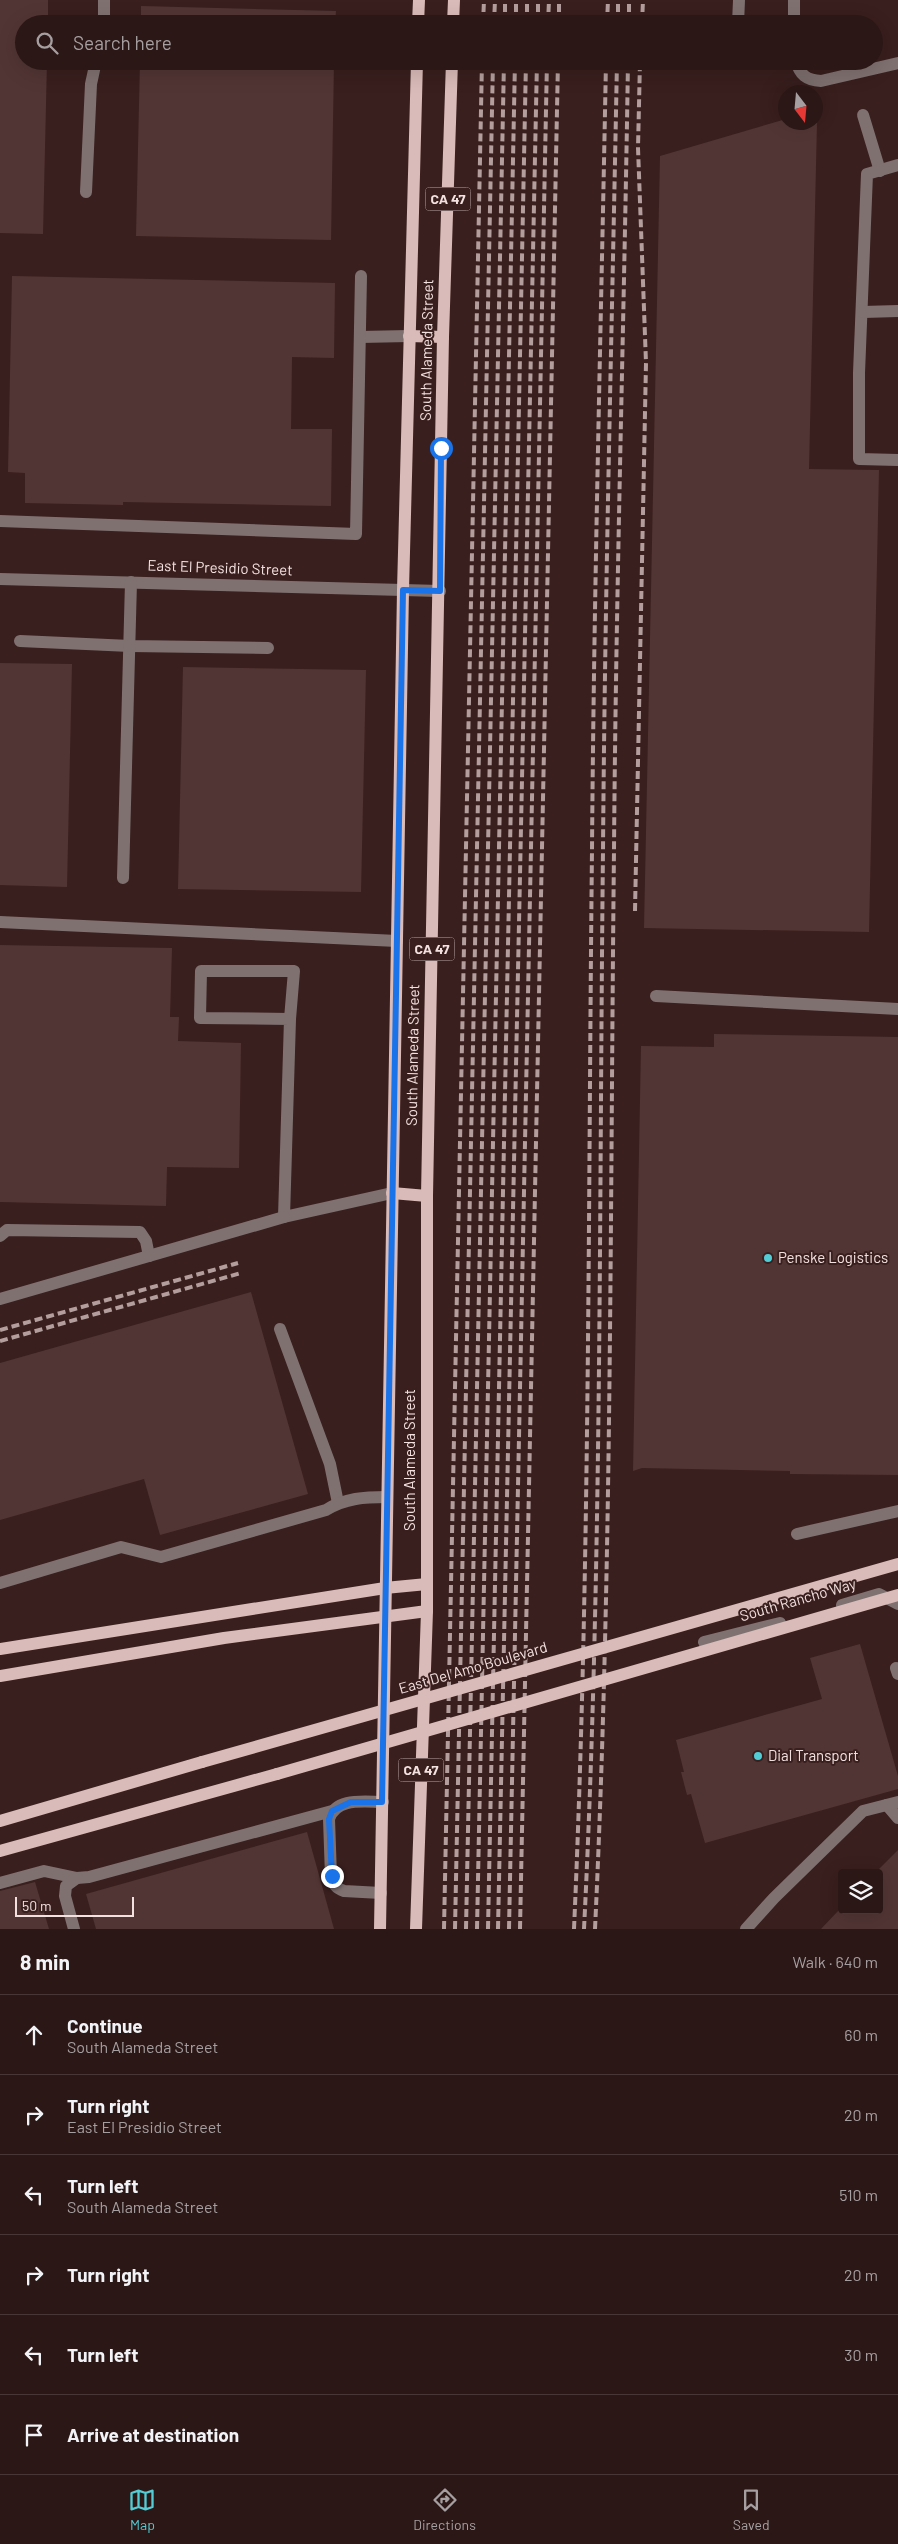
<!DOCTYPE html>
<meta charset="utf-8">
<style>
body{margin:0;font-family:Barlow,sans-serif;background:#33201f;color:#f1f3f6}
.controls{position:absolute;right:15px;bottom:15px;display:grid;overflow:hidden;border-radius:5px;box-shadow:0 5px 20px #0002}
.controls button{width:45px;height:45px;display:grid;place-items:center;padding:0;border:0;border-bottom:1px solid #473635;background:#2b1716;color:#f1f3f6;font:25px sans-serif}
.compass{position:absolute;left:778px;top:85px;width:45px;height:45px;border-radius:50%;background:#2b1716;box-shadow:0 5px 20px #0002;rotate:164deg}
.scale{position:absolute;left:15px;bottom:12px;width:119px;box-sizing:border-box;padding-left:5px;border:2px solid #f3e1e0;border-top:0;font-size:14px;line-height:18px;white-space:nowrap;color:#f3e1e0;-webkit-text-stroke:4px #391f1e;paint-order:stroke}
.stop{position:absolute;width:15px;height:15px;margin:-11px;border:4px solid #1a73e8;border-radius:50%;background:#fff}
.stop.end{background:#1a73e8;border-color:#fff;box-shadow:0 1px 5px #0008}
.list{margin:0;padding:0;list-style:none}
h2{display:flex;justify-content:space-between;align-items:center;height:65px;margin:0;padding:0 20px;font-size:21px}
h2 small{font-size:16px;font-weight:400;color:#a69fa1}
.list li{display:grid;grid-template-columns:32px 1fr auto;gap:15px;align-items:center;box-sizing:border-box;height:80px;padding:0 20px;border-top:1px solid #473635}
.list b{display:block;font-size:19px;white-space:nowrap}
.list p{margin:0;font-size:16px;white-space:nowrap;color:#a69fa1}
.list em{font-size:16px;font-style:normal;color:#a69fa1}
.icon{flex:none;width:28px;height:28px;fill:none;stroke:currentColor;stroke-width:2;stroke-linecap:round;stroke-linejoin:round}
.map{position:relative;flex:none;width:898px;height:1929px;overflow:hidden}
.search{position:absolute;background:#2b1716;box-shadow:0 5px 20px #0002;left:15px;right:15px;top:15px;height:55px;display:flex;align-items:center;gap:12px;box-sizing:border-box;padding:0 18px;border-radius:28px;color:#a69fa1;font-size:19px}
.sheet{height:545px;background:#2b1716}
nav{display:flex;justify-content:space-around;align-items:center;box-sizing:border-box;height:70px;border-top:1px solid #473635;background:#2b1716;font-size:14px;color:#a69fa1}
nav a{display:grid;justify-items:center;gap:2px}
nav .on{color:#52ccd5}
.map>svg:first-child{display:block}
</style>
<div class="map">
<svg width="898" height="1929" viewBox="0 0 898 1929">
<rect width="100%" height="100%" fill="#391f1e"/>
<g fill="#513534">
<polygon points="0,0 48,0 48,24 24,24 24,61 47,61 43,234 0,233"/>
<polygon points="141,6 336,11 335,24 141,24"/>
<polygon points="140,61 334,61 331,240 136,236"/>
<polygon points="786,119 786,122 817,122 809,469 879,470 869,932 644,928 660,156"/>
<polygon points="12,276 335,283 334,358 292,357 291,429 332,429 331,506 123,502 123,505 25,503 25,473 8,472"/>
<polygon points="0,663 72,664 67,887 0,885"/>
<polygon points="183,667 366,670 361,892 178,889"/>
<polygon points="0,945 172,948 170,1017 179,1017 178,1041 241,1043 239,1168 167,1167 166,1206 0,1202"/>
<polygon points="714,1034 898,1037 898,1475 790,1474 790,1471 642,1468 633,1471 641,1046 714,1047"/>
<polygon points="251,1292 308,1494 160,1535 144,1479 0,1520 0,1363"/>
<polygon points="860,1644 898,1776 898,1789 705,1843 691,1794 687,1795 681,1772 684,1772 676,1740 822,1699 810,1658"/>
<polygon points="307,1832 334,1929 96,1929 86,1894"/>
<polygon points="898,1850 898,1929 821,1929 839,1910 879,1910 879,1869"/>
<polygon points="35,1882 49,1929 0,1929 0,1891"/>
</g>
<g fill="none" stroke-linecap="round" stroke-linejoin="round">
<g stroke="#7f7170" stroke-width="12">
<polyline points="104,24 104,0"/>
<polyline points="738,24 739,0"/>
<polyline points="794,24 794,0"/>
<polyline points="737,61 737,63 797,64"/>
<path d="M796 61C800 75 806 80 821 81L898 63"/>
<polyline points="863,115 880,171"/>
<polyline points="898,165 867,174 859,373 859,459 898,460"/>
<polyline points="86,192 91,84 96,61"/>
<polyline points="863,312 898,311"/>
<polyline points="360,337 409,336"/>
<polyline points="0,521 356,534 361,276"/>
<polyline points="0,579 440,591"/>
<polyline points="20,641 130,646 268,648"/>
<polyline points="123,878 131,582"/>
<polyline points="0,922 397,941"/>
<polyline points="656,996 898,1009"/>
<polyline points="290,1019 294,971 201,971 200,1018 290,1019 284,1217 392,1193"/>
<polyline points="0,1236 7,1230 140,1232 146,1241 149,1256"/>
<polyline points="0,1299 284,1217"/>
<polyline points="280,1329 330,1464 338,1503"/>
<polyline points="797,1534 898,1511"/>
<path d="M0 1583 121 1547 161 1557 326 1510C345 1498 365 1497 387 1497"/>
<polyline points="842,1605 879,1594 898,1604"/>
<polyline points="704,1642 780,1623"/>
<polyline points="896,1668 898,1674"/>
<polyline points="887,1805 898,1818"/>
<polyline points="0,1883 44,1871 77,1878 89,1877 332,1811"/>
<path d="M381 1893 344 1891C335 1888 334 1884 331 1876L329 1819C336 1797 364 1802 383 1802"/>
<polyline points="74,1929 65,1896 66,1886 77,1878"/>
<polyline points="746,1929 774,1898 863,1811 898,1802"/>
</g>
<g stroke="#d9bbb9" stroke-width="12">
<polyline points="418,24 419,0"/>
<polyline points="453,24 454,0"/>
<polyline points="409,336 443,337"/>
<polyline points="392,1193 427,1196"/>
<polyline points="0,1649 385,1588 427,1584"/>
<polyline points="0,1676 224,1638 427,1611"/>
<polyline points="0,1821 202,1762"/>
<polyline points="0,1851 277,1774"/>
<polyline points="380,1929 403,590 417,61"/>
<polyline points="416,1929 427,1611 427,1196 443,337 452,61"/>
</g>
<g stroke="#b39e9d" stroke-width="4" stroke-dasharray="8 4" stroke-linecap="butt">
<polyline points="483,24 484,0"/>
<polyline points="494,24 495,0"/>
<polyline points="505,24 505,0"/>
<polyline points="516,24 516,0"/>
<polyline points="527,24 527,0"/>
<polyline points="538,24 538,0"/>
<polyline points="548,24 549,0"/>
<polyline points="559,24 559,0"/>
<polyline points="607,24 608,0"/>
<polyline points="618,24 618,0"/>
<polyline points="629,24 629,0"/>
<polyline points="642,24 643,0"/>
<polyline points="635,911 646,363 638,148 640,61"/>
<polyline points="0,1330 238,1263"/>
<polyline points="0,1341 241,1273"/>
<polyline points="444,1929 482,61"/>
<polyline points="455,1929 493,61"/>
<polyline points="466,1929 504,61"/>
<polyline points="477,1929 515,61"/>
<polyline points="488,1929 526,61"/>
<polyline points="498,1929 537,61"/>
<polyline points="509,1929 547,61"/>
<polyline points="520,1929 558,61"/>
<path d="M574 1929C590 1570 588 1209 592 850 594 587 601 324 606 61"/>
<path d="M584 1929C602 1570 599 1209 603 850 605 587 612 324 617 61"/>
<path d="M595 1929C612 1570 610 1209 614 850 616 587 624 324 628 61"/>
</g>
<g stroke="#d9bbb9" stroke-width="12">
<polyline points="202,1762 898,1564"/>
<polyline points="277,1774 898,1595"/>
</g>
</g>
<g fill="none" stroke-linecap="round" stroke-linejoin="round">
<polyline stroke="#1a73e8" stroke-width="6" points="332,1876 329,1819 332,1811 351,1802 382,1802 403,590 440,591 441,448"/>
</g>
<g fill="#52ccd5" stroke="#391f1e" stroke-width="2">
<circle cx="768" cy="1258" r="5"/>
<circle cx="758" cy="1756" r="5"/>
</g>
<g text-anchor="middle" stroke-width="4" stroke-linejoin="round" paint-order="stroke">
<g fill="#391f1e" stroke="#bba7a6" stroke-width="1">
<rect x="425.5" y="187.5" width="45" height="23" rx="4"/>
<rect x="409.5" y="937.5" width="45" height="23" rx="4"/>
<rect x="398.5" y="1758.5" width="45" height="23" rx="4"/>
</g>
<g font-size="14" font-weight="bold" fill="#f3e1e0">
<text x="448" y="204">CA 47</text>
<text x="432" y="954">CA 47</text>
<text x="421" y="1775">CA 47</text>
</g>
<g font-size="15" fill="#f3e1e0" stroke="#391f1e">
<text transform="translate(427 350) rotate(-89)" y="5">South Alameda Street</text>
<text transform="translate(220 568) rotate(2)" y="5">East El Presidio Street</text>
<text transform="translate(413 1055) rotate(-89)" y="5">South Alameda Street</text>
<text transform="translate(410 1460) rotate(-90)" y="5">South Alameda Street</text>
<text transform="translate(798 1600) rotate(-16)" y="5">South Rancho Way</text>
<text transform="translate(473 1668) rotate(-16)" y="5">East Del Amo Boulevard</text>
</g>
<g font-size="15" fill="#f3e1e0" stroke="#391f1e" text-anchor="start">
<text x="778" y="1263">Penske Logistics</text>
<text x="768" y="1761">Dial Transport</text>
</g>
</g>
</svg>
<div class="controls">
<button><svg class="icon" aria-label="layers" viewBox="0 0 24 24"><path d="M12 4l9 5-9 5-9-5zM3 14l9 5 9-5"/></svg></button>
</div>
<svg class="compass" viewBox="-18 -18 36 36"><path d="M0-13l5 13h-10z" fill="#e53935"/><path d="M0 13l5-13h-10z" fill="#a69fa1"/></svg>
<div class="scale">50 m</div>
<div class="stop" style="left:441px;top:448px"></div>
<div class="stop end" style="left:332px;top:1876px"></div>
<div class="search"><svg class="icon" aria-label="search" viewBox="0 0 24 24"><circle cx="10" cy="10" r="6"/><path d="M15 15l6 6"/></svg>Search here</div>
</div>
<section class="sheet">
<h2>8 min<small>Walk · 640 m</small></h2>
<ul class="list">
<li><svg class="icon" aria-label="ahead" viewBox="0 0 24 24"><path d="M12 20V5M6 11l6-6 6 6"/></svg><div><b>Continue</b><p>South Alameda Street</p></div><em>60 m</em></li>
<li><svg class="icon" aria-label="right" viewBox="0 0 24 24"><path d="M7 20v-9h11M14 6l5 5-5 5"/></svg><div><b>Turn right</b><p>East El Presidio Street</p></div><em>20 m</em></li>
<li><svg class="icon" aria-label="left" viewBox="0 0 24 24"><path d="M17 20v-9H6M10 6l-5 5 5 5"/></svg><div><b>Turn left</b><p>South Alameda Street</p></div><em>510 m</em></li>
<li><svg class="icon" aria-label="right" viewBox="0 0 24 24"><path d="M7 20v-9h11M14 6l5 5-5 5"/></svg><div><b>Turn right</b></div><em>20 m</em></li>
<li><svg class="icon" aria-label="left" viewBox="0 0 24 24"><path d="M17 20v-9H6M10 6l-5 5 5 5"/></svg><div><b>Turn left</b></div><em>30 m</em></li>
<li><svg class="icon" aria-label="arrive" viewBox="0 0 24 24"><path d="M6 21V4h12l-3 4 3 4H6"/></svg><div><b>Arrive at destination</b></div></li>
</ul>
</section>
<nav>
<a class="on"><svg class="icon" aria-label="map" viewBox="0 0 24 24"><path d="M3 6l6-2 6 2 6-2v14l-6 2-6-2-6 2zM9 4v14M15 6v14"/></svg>Map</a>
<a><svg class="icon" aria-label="directions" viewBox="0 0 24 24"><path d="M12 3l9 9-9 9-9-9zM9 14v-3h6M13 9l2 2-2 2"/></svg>Directions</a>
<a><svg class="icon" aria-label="saved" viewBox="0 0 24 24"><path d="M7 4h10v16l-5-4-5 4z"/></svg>Saved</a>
</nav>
